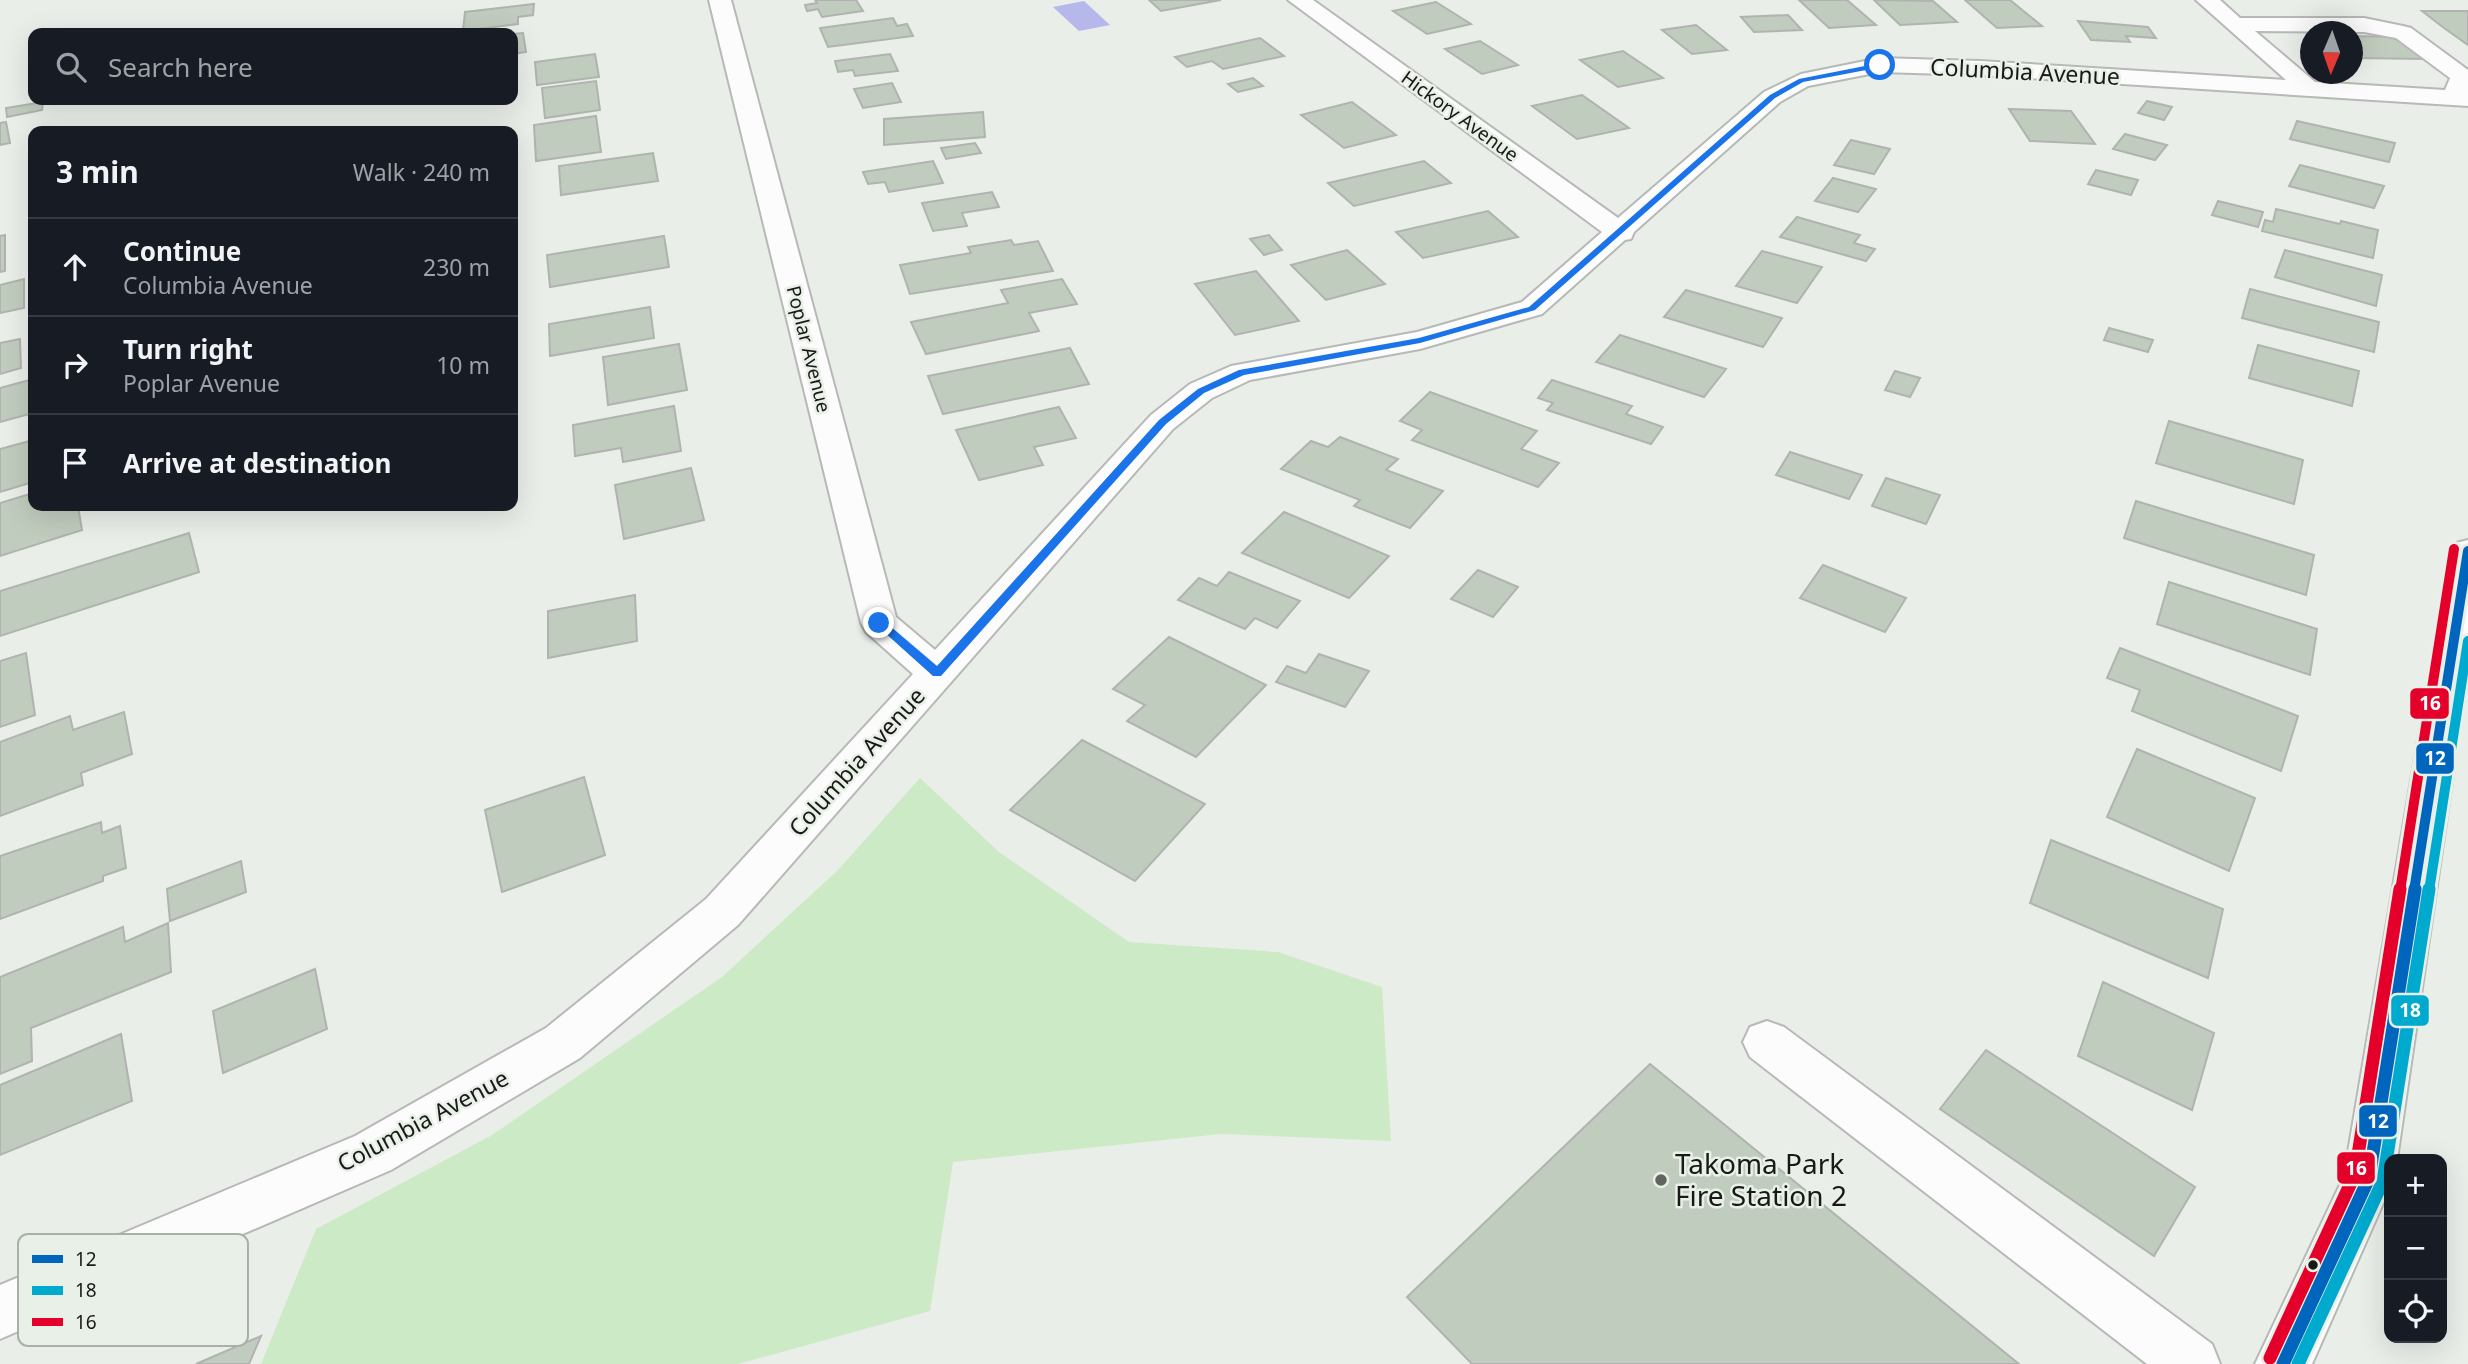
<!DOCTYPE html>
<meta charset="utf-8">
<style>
body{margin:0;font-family:"Noto Sans",sans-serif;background:#242831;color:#f1f3f6}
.controls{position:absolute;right:21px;bottom:21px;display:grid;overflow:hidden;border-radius:14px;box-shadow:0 7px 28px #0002}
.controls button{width:63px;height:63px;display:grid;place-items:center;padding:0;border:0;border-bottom:2px solid #363941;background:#171b24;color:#f1f3f6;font:35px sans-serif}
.compass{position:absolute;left:2300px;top:21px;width:63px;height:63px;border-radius:50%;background:#171b24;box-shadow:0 7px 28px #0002;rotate:182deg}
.stop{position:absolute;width:21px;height:21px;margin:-16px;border:5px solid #1a73e8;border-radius:50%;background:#fff}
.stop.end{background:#1a73e8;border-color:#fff;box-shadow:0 2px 7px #0008}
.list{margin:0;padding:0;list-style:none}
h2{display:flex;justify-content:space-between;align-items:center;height:91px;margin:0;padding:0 28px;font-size:30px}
h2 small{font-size:23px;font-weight:400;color:#9ea1a6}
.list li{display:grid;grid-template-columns:46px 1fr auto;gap:21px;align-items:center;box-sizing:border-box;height:98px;padding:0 28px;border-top:2px solid #363941}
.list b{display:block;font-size:26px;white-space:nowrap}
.list p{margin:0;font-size:23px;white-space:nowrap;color:#9ea1a6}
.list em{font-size:23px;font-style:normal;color:#9ea1a6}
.icon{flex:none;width:38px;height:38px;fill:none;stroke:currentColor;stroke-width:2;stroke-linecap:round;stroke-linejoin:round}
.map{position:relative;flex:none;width:2468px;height:1364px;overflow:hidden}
.search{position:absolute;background:#171b24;box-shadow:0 7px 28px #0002;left:28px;top:28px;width:490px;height:77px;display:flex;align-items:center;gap:18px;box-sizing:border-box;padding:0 24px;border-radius:14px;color:#9ea1a6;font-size:26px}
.panel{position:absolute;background:#171b24;box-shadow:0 7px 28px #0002;left:28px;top:126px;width:490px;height:385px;border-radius:14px}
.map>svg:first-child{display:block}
</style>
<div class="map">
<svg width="2468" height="1364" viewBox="0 0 2468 1364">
<rect width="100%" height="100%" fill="#eaeee9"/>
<polygon fill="#cdeac6" points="920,778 999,852 1129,942 1278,952 1382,987 1391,1141 1221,1134 953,1162 930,1311 738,1364 261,1364 316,1229 492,1135 722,977 838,870"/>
<polygon fill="#b6b7ea" points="1084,1 1110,25 1079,31 1053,7"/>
<g fill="#c0ccbe" stroke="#b0b3af" stroke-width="2">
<polygon points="815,0 856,0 863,11 822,17 818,9 807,11 805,5 817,3"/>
<polygon points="1149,0 1221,0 1161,11"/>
<polygon points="1799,0 1847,0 1876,25 1829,28"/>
<polygon points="1874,0 1933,1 1957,22 1900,25"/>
<polygon points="1965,0 2010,0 2042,26 1997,28"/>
<polygon points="1436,2 1471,24 1427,34 1393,11"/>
<polygon points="534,4 533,15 518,17 518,24 463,31 465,12"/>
<polygon points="2422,11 2468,11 2468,45 2444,28"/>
<polygon points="1788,15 1802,30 1754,32 1741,17"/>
<polygon points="893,18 897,26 907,24 913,36 828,47 820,28"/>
<polygon points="2078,21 2148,27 2156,38 2126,36 2130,42 2091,40"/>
<polygon points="1696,25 1727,50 1692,54 1662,30"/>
<polygon points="523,33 526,52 513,54 513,34"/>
<polygon points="2352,36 2397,37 2425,59 2352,58"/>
<polygon points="1260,38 1284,56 1223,69 1212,61 1187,67 1175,57"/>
<polygon points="1480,41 1518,65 1482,74 1445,49"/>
<polygon points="1623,51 1663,78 1618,87 1580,60"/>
<polygon points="595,54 599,77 537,85 535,62"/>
<polygon points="890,54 898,71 855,76 853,70 838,72 835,61"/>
<polygon points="1253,78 1263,86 1238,92 1228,84"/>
<polygon points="596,81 600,110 545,118 542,88"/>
<polygon points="892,83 901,102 863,108 854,89"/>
<polygon points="1582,95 1629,128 1577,139 1532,106"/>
<polygon points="2147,101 2172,107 2164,120 2138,113"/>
<polygon points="43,102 42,110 7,117 6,108"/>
<polygon points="1352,102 1396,135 1344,148 1301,115"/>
<polygon points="2009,109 2071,111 2095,144 2030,141"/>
<polygon points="983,112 985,137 884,145 884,119"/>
<polygon points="596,116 601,152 536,161 534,125"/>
<polygon points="2297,121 2395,143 2389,162 2290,139"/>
<polygon points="6,122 10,143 0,145 0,123"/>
<polygon points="2125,134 2167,145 2155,160 2113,149"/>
<polygon points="1851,140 1890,149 1874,174 1834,165"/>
<polygon points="975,143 981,153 946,159 941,148"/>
<polygon points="653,153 658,181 561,195 559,166"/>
<polygon points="933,161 943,183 889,192 885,182 868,184 863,172"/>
<polygon points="1424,161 1451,183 1354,206 1328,183"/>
<polygon points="2300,165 2384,186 2374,208 2289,186"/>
<polygon points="2096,170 2138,180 2131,195 2088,184"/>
<polygon points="1833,178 1876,189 1858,212 1815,201"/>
<polygon points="992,192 999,207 962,213 967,226 933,231 922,203"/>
<polygon points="2218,201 2263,212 2258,227 2212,215"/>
<polygon points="2276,209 2340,224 2341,221 2378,230 2373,258 2262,231 2265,220 2273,222"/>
<polygon points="1488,211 1518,237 1423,258 1396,232"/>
<polygon points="1797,217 1860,235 1854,243 1875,249 1866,261 1780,237"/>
<polygon points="5,235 5,271 0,272 0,236"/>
<polygon points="1269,235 1282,250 1264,255 1250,239"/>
<polygon points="664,236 669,267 550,287 547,255"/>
<polygon points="1011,240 1014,245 1038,241 1053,271 910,294 900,265 971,253 968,247"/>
<polygon points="1347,250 1385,284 1326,300 1291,265"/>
<polygon points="2285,250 2382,275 2376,306 2275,277"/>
<polygon points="1762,251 1822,267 1797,303 1736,286"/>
<polygon points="1256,271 1299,321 1235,335 1195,284"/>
<polygon points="24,279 24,308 0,313 0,285"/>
<polygon points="1062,279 1077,304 1029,313 1039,331 926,354 911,322 1008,303 1001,290"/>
<polygon points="2250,289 2379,322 2374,352 2242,318"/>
<polygon points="1686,290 1782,318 1763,347 1664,317"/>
<polygon points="650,307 654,338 550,356 549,324"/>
<polygon points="2109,328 2153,340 2148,352 2104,340"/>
<polygon points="1620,335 1726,369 1704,397 1596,362"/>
<polygon points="20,339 21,368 0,374 0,343"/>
<polygon points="679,344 687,390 608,405 603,357"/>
<polygon points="2258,345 2359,371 2352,406 2249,378"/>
<polygon points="1070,348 1089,384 943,414 928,376"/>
<polygon points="1895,371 1920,378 1910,397 1885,390"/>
<polygon points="33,379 33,413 0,422 0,388"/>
<polygon points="1552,380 1632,406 1626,414 1663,427 1651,444 1547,410 1553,403 1538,398"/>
<polygon points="1430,392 1537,431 1521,449 1559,463 1538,487 1412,440 1422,430 1400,421"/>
<polygon points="674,406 681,451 623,462 621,448 575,456 573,425"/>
<polygon points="1059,407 1076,438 1034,447 1043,465 979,480 956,430"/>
<polygon points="2169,421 2303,460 2294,504 2156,463"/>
<polygon points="1340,437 1398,459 1386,470 1443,491 1410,528 1354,506 1360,500 1281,469 1311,441 1328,447"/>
<polygon points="33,440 33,482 0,492 0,449"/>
<polygon points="1790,452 1862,475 1849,499 1776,475"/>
<polygon points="691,468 704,520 624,539 615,485"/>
<polygon points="1886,478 1940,495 1926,524 1872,506"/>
<polygon points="33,493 33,506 78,506 82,530 0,556 0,503"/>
<polygon points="2136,501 2314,555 2306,595 2124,538"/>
<polygon points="1284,512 1389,556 1349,598 1242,553"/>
<polygon points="189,533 199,572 0,636 0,591"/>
<polygon points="1823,565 1906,598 1885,632 1800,598"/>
<polygon points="1478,570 1518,587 1493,617 1451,599"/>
<polygon points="1229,572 1300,601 1277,628 1255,618 1245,629 1178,600 1199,578 1217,586"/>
<polygon points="2169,582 2317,629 2310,675 2157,624"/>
<polygon points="635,595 637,641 548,658 548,611"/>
<polygon points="1169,637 1266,685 1196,757 1127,721 1145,705 1113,689"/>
<polygon points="2120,648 2298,716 2281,771 2132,711 2140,690 2107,678"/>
<polygon points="26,653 35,715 0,727 0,661"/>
<polygon points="1319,654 1369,671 1345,707 1276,682 1287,666 1306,673"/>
<polygon points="124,712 132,754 81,773 83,785 0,816 0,742 70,716 73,730"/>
<polygon points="1082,740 1205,804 1135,881 1010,810"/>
<polygon points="2137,749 2255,798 2229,871 2107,817"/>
<polygon points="584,777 605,855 502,892 485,810"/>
<polygon points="101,822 102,833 120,826 126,868 103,876 103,881 0,919 0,856"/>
<polygon points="2051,840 2223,909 2208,978 2030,903"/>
<polygon points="241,861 246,892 170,921 167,889"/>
<polygon points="168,923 171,972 31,1028 32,1061 0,1074 0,977 123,927 125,942"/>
<polygon points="315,969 327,1029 223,1073 213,1011"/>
<polygon points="2103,982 2214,1033 2192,1110 2078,1056"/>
<polygon points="121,1034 132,1101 0,1155 0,1085"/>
<polygon points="1986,1050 2195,1187 2154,1256 1940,1109"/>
<polygon points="1650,1064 2019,1364 1472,1364 1407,1297"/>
<polygon points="261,1336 249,1364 196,1364"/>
</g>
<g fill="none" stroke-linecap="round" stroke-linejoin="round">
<g stroke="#b6b9b5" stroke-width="4">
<g id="minor">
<path d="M709 0H731L896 617 935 650 1151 415 1190 384 1231 366 1417 332 1522 302 1602 232 1288 0H1313L1618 218 1764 92 1801 74 1880 58 1980 61 2286 80 2196 0H2220L2240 18H2364L2403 26 2411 28 2468 70V106L1980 75 1880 72 1808 86 1780 102 1634 232 1631 239 1625 240 1542 314 1420 349 1250 380 1212 398 1173 429 738 925 580 1058 391 1170 0 1339V1285L355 1136 546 1028 706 899 913 674 866 632 861 623ZM2255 31 2364 32 2396 38 2450 78 2445 90 2315 82Z"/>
<polygon points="1767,1021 1784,1027 2212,1344 2220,1364 2147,1364 1750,1057 1743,1042 1750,1027"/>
</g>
</g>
<g stroke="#b6b9b5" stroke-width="4">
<polygon id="major" points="2468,540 2468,672 2397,1159 2389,1159 2389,1190 2312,1364 2255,1364 2344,1176 2450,551 2456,543"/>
</g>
<use href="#minor" fill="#fcfcfc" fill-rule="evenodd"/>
<use href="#major" fill="#fcfcfc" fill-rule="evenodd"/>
<g stroke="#e9f0e7" stroke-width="16">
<polyline id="bus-1-far1" points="2414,891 2468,551"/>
</g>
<g stroke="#e9f0e7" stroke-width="18">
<polyline id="bus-1" points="2283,1364 2369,1178 2415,889"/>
</g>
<g stroke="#e9f0e7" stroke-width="16">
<polyline id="bus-2-far1" points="2429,891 2468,641"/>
</g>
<g stroke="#e9f0e7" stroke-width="18">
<polyline id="bus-2" points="2298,1364 2383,1181 2429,889"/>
</g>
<g stroke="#e9f0e7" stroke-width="16">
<polyline id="bus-3-far1" points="2400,891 2454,549"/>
</g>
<g stroke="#e9f0e7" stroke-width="18">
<polyline id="bus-3" points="2270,1358 2355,1174 2400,889"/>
</g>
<use href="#bus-1-far1" stroke="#0065bd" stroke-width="10"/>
<use href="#bus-1" stroke="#0065bd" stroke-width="13"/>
<use href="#bus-2-far1" stroke="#00a9ce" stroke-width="10"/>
<use href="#bus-2" stroke="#00a9ce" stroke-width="13"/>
<use href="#bus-3-far1" stroke="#e4002b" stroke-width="10"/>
<use href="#bus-3" stroke="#e4002b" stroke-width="13"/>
</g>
<polygon fill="#1a73e8" points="1880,63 1882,67 1803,82 1775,98 1535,310 1420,343 1244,375 1204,393 1166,424 941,676 933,676 874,623 883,620 937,666 1159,420 1198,389 1239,370 1419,338 1529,307 1770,95 1799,79"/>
<circle fill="#626460" stroke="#e9f0e7" stroke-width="2.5" cx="1661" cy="1180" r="7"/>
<circle fill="#181a17" stroke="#e9f0e7" stroke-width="2.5" cx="2313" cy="1265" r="6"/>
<g text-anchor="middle" stroke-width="5" stroke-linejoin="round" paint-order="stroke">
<g font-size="19" fill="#181a17" stroke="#e9f0e7">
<text transform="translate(1460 116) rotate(36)" y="7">Hickory Avenue</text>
<text transform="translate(809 349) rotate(76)" y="7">Poplar Avenue</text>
</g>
<g font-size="23" fill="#181a17" stroke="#e9f0e7">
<text transform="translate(2025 72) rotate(3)" y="8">Columbia Avenue</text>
<text transform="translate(857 762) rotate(-48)" y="8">Columbia Avenue</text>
<text transform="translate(423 1121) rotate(-28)" y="8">Columbia Avenue</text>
</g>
<g font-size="28" fill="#181a17" stroke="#e9f0e7" text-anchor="start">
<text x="1675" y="1174">Takoma Park<tspan x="1675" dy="32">Fire Station 2</tspan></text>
</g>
</g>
<rect x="18" y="1234" width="230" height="112" rx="10" fill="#e9f0e7" stroke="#aab0a9" stroke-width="2"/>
<rect x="32" y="1255" width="31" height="8" fill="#0065bd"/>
<rect x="32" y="1286" width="31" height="9" fill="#00a9ce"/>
<rect x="32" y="1318" width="31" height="8" fill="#e4002b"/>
<g font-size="19" fill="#181a17">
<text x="75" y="1266">12</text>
<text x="75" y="1297">18</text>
<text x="75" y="1329">16</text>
</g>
<g stroke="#e9f0e7" stroke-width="2.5">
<rect x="2409" y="687" width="41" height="33" rx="7" fill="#e4002b"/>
<rect x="2415" y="742" width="40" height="33" rx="7" fill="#0065bd"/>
<rect x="2390" y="994" width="40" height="33" rx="7" fill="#00a9ce"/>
<rect x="2358" y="1104" width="40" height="34" rx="7" fill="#0065bd"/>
<rect x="2336" y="1151" width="40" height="34" rx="7" fill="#e4002b"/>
</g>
<g font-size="19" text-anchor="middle" font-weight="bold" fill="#fff">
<text x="2430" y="710">16</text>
<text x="2435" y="765">12</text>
<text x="2410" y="1017">18</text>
<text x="2378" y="1128">12</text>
<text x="2356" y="1175">16</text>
</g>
</svg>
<div class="controls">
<button>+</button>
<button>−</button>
<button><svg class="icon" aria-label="locate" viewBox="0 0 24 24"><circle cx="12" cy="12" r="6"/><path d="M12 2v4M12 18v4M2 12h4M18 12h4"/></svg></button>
</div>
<svg class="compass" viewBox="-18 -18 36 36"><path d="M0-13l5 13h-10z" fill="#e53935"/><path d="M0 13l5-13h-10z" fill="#9ea1a6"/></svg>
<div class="stop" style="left:1880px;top:65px"></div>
<div class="stop end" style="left:879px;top:623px"></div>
<div class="search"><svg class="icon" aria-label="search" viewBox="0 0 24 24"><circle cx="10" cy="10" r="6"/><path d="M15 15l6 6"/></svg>Search here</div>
<section class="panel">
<h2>3 min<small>Walk · 240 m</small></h2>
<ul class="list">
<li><svg class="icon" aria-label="ahead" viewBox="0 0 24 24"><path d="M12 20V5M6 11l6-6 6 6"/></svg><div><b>Continue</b><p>Columbia Avenue</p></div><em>230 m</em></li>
<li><svg class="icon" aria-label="right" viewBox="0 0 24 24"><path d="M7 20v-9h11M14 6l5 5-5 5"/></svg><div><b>Turn right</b><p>Poplar Avenue</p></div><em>10 m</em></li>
<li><svg class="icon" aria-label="arrive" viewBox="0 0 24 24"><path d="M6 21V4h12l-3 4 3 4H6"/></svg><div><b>Arrive at destination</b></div></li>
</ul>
</section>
</div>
